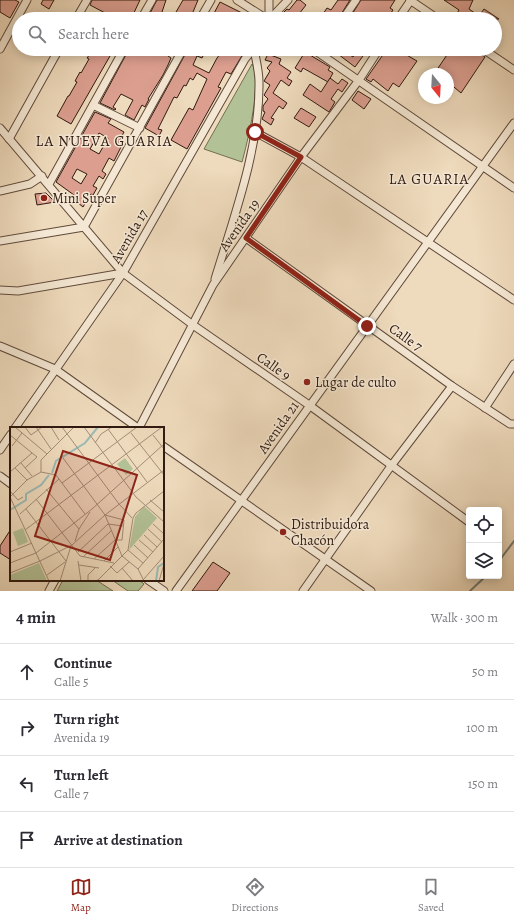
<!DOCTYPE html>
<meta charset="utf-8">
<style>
body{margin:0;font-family:Alegreya,serif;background:#f7f7f7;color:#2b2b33}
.controls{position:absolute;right:12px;bottom:12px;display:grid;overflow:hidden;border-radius:4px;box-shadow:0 2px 10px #0003}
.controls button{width:36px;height:36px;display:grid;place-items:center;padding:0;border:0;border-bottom:1px solid #e1e1e2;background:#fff;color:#2b2b33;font:20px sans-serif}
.compass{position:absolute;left:418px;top:68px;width:36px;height:36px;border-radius:50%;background:#fff;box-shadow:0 2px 10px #0003;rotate:162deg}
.stop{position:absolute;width:12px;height:12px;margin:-9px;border:3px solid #8f2418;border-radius:50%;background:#fff}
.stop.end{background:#8f2418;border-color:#fff;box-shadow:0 1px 4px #0008}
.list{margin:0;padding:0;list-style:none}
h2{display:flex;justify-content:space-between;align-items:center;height:52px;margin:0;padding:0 16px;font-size:17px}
h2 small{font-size:13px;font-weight:400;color:#7c7c81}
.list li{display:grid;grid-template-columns:26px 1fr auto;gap:12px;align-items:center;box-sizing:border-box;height:56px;padding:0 16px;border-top:1px solid #e1e1e2}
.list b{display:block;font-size:15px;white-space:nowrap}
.list p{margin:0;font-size:13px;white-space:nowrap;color:#7c7c81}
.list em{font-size:13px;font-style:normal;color:#7c7c81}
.icon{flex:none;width:22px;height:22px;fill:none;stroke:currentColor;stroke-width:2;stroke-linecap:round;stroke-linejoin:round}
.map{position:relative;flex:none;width:514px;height:591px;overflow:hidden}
.search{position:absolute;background:#fff;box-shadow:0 2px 10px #0003;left:12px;right:12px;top:12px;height:44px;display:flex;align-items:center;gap:10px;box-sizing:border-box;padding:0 14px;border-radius:22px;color:#7c7c81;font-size:15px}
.sheet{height:276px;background:#fff}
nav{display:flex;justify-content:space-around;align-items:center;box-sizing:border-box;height:56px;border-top:1px solid #e1e1e2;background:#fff;font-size:11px;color:#7c7c81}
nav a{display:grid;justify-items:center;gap:2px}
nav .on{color:#8f2418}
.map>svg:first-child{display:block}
</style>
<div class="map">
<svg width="514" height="591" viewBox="0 0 514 591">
<rect width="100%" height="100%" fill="#eedabc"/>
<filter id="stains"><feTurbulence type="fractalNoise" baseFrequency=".005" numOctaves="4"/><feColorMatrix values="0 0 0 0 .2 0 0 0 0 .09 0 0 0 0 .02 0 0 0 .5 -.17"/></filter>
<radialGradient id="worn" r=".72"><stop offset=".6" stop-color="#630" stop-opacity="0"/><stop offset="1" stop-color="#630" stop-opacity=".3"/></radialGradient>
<g fill="#b3c196" stroke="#726e53">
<path d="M252 64C263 79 247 144 242 162L204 149Z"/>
<polygon points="63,580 96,580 113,591 57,591"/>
<polygon points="112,580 139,580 144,584 138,591 128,591"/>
</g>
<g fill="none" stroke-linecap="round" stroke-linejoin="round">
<g stroke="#707a73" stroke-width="2">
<polyline points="499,561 514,541"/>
<polyline points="470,591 486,576"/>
</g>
</g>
<g fill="#db9e8f" stroke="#301a10" fill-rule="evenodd">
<polygon points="0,0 15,0 19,2 10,18 0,12"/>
<polygon points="43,0 54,0 49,9 41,4"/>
<polygon points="92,0 140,0 131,19 105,19 107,14 90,5"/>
<polygon points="157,0 166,0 161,15 168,19 147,19"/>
<polygon points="183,0 198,0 193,12 195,14 192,19 172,19"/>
<polygon points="297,0 300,0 306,5 299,14 297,13 292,19 283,19 280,16 287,9 289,10"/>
<polygon points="338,0 350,0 338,19 324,19 326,16 323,14 327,8 331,10"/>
<polygon points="361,0 395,0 390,8 393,10 387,19 349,19"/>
<polygon points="444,0 473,0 469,9 479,16 484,9 499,19 462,19 456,15 459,10"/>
<polygon points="220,2 242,13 239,19 211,19"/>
<polygon points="96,49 114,49 71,124 57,116 68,96 69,96 77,82 75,81 80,72 81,73 89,59 87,58 90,54 93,55"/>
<polygon points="129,49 172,49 168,56 171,58 168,65 163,75 148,99 149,99 145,107 142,105 134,120 125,115 133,100 121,94 113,107 116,109 115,110 100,103"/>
<polygon points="188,49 200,49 205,52 202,58 197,56 193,65 209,73 217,58 221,53 224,55 227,49 246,49 231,74 226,72 218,87 221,88 187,149 171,140 189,108 193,110 207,79 197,73 193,80 190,78 186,86 184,85 177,98 174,97 158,129 162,130 159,136 145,128"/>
<polygon points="328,49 341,49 353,57 358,49 368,49 355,67 334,51 331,55 326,52"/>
<polygon points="387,49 396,49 417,61 399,87 393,83 388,91 373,79 371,82 366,79"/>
<polygon points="451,49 473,49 485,57 461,93 448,82 448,74 441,74 436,71"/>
<polygon points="305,52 330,67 328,70 333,73 328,82 303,68 301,72 295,68"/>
<polygon points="268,54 281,59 279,64 291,72 287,78 292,81 289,86 281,80 273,93 287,103 283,109 279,106 271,118 274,119 271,125 262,119 265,112 263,111 263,106 268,99 264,95 270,85 264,81 270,71 267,68 272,62 265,60"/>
<polygon points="330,78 338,84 342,79 348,83 342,92 338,89 331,99 335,102 329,112 303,95 310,84 321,92"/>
<polygon points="358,91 371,99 364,109 352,100"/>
<polygon points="301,108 316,117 309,127 294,118"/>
<path d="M95 112 111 119 108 123 124 132 117 145 121 147 114 161 109 158 102 171 106 174 103 179 99 176 93 186 97 188 93 195 91 194 83 207 72 198 74 195 56 182ZM99 133 108 138 99 154 90 149ZM77 169 87 174 81 184 72 178Z"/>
<polygon points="46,193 55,202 37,205 35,194"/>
<polygon points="11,529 11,560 0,553 0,546"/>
<polygon points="213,562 230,573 217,591 192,591"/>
</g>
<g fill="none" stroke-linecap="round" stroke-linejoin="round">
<g stroke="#604a3b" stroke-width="9">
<g id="minor">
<polyline points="237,0 267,19"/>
<polyline points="410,0 438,19"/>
<polyline points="76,19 87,0"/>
<polyline points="141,19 152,0"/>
<polyline points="200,19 211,0"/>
<polyline points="269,19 269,0"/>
<polyline points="270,19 288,0"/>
<polyline points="343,19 356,0"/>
<polyline points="398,19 411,0"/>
<polyline points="0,49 27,0"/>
<polyline points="313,49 514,188"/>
<polyline points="483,49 514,70"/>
<polyline points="93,105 140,128"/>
<polyline points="0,128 123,273 193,325 309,405 469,522"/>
<polyline points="255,132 301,157 514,300"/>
<polyline points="9,139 59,49"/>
<polyline points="49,184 124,49"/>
<polyline points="0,191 30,184 42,176"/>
<polyline points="246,238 452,386 510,424 514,424"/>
<polyline points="0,241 84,227 183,49"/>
<path d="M215 279C234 217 260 147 259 82 259 71 256 60 254 49"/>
<polyline points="0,290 18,291 123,273"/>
<polyline points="0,346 55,369 138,428"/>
<polyline points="485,408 514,364"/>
<polyline points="15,428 123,273 245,59 253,49"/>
<polyline points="139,428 213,285 301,157 359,80 379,49"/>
<polyline points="163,446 371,591"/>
<polyline points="0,450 11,434"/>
<polyline points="0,476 11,484"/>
<polyline points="148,580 164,591"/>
<polyline points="49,591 55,580"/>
<polyline points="176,591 514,123"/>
<polyline points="303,591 391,466 452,386"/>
</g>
</g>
<use href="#minor" stroke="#f4e7d3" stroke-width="7"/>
</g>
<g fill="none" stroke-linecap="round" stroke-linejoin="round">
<polyline stroke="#8f2418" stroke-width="5" points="255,132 301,157 246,238 367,326"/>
</g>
<g fill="#8f2418" stroke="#f4e7d3" stroke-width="1.5">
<circle cx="44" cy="198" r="4"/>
<circle cx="307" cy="382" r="4"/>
<circle cx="283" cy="532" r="4"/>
</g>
<g text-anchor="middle" stroke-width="3" stroke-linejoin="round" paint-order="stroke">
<g font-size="14" fill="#301a10" stroke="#f4e7d3" text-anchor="start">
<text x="52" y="203">Mini Super</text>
<text x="315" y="387">Lugar de culto</text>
<text x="291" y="529">Distribuidora<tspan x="291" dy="16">Chacón</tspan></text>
</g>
<g font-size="14" fill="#301a10" stroke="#f4e7d3">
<text transform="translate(239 225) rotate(-55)" y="5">Avenida 19</text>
<text transform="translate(129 236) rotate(-60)" y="5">Avenida 17</text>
<text transform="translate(406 337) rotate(35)" y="5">Calle 7</text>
<text transform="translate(274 366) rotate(35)" y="5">Calle 9</text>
<text transform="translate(278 427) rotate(-55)" y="5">Avenida 21</text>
</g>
<g font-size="15" letter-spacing="1" fill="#301a10" stroke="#f4e7d3">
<text x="104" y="146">LA NUEVA GUARIA</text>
<text x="429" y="184">LA GUARIA</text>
</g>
</g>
<g transform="translate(10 427)">
<rect width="154" height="154" fill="#eedabc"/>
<path d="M115 31 123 42 116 48 107 37ZM134 79 147 91 119 123 125 90ZM13 101 18 115 8 119 3 105ZM29 136 37 154H0V148Z" fill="#b3c196"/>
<path fill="none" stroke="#9abab5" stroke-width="2" d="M42 46 46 34 75 16 88 0M0 83 16 73V67L31 58 39 48M146 154 148 140 154 136"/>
<path fill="none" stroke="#a28d77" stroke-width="1" d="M5 0 37 27M15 0 21 8 32 0M26 0 41 22M41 0 49 13M52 0 109 77 122 91M74 0 126 70 154 95M98 2 137 55M121 6 154 48M0 8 27 30 15 41M143 8 154 22M85 16 91 7 102 0M2 19 12 6M53 31 95 88 112 129 128 142 134 154M11 36 22 49M5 41 17 53M0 45 22 26M31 45 46 48 75 87M31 45V33L64 0M52 56 127 0M36 62 69 102M0 64 8 73 13 70M0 70 39 154M0 70 17 53 31 45M26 72 70 129 104 136M140 73 154 85M16 82 56 134M10 87 49 52M95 88 114 93 112 113H105M143 97 154 107M138 102 152 115M15 103 152 0M134 108 147 120M129 113 143 125M65 114 69 102 80 85M124 118 138 131M118 123 133 136M0 125 22 116M68 125 98 97 113 99M73 130 101 104M84 132 105 113M30 134 62 118 95 88 154 43M68 134 71 154M94 134 108 120M0 136 26 126 82 82 154 17M69 138 89 141M100 139 107 146 119 135M112 141 123 154M128 142 154 112M0 146 30 134M37 148 55 135M133 153 154 129M50 154 61 119M78 154V148L85 141M84 154 88 153 118 123 123 91 126 86 154 64M149 154 154 137"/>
<path fill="#8f2418" fill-opacity="0.15" stroke="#8f2418" stroke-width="2" d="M53 24 127 48 100 133 25 109Z"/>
<rect width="154" height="154" fill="none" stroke="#301a10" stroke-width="2"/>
</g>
<rect width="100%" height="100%" filter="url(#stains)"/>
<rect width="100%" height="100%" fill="url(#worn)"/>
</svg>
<div class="controls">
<button><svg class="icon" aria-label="locate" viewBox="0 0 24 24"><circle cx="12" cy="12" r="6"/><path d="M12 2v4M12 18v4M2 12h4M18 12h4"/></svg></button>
<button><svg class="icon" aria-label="layers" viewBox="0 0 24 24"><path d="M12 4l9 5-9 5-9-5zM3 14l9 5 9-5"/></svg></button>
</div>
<svg class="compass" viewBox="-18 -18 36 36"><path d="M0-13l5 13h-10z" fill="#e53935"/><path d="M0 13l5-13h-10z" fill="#7c7c81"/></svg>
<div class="stop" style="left:255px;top:132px"></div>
<div class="stop end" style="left:367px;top:326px"></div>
<div class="search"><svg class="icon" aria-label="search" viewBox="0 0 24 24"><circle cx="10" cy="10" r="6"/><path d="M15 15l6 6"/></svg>Search here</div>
</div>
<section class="sheet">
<h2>4 min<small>Walk · 300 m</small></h2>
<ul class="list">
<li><svg class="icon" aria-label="ahead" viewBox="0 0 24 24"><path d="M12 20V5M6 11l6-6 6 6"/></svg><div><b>Continue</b><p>Calle 5</p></div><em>50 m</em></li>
<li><svg class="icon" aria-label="right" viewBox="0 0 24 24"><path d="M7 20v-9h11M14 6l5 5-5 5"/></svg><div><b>Turn right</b><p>Avenida 19</p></div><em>100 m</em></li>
<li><svg class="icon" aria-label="left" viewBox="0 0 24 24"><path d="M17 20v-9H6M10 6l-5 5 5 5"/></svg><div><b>Turn left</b><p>Calle 7</p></div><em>150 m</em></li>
<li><svg class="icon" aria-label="arrive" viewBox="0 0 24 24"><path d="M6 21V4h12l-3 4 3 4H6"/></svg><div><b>Arrive at destination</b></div></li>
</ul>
</section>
<nav>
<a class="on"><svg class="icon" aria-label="map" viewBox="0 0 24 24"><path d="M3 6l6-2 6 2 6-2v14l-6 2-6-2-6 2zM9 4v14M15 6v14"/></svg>Map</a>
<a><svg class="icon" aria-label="directions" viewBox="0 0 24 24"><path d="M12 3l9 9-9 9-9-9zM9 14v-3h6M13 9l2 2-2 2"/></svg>Directions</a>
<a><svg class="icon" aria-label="saved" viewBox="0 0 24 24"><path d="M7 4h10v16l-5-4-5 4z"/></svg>Saved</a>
</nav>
